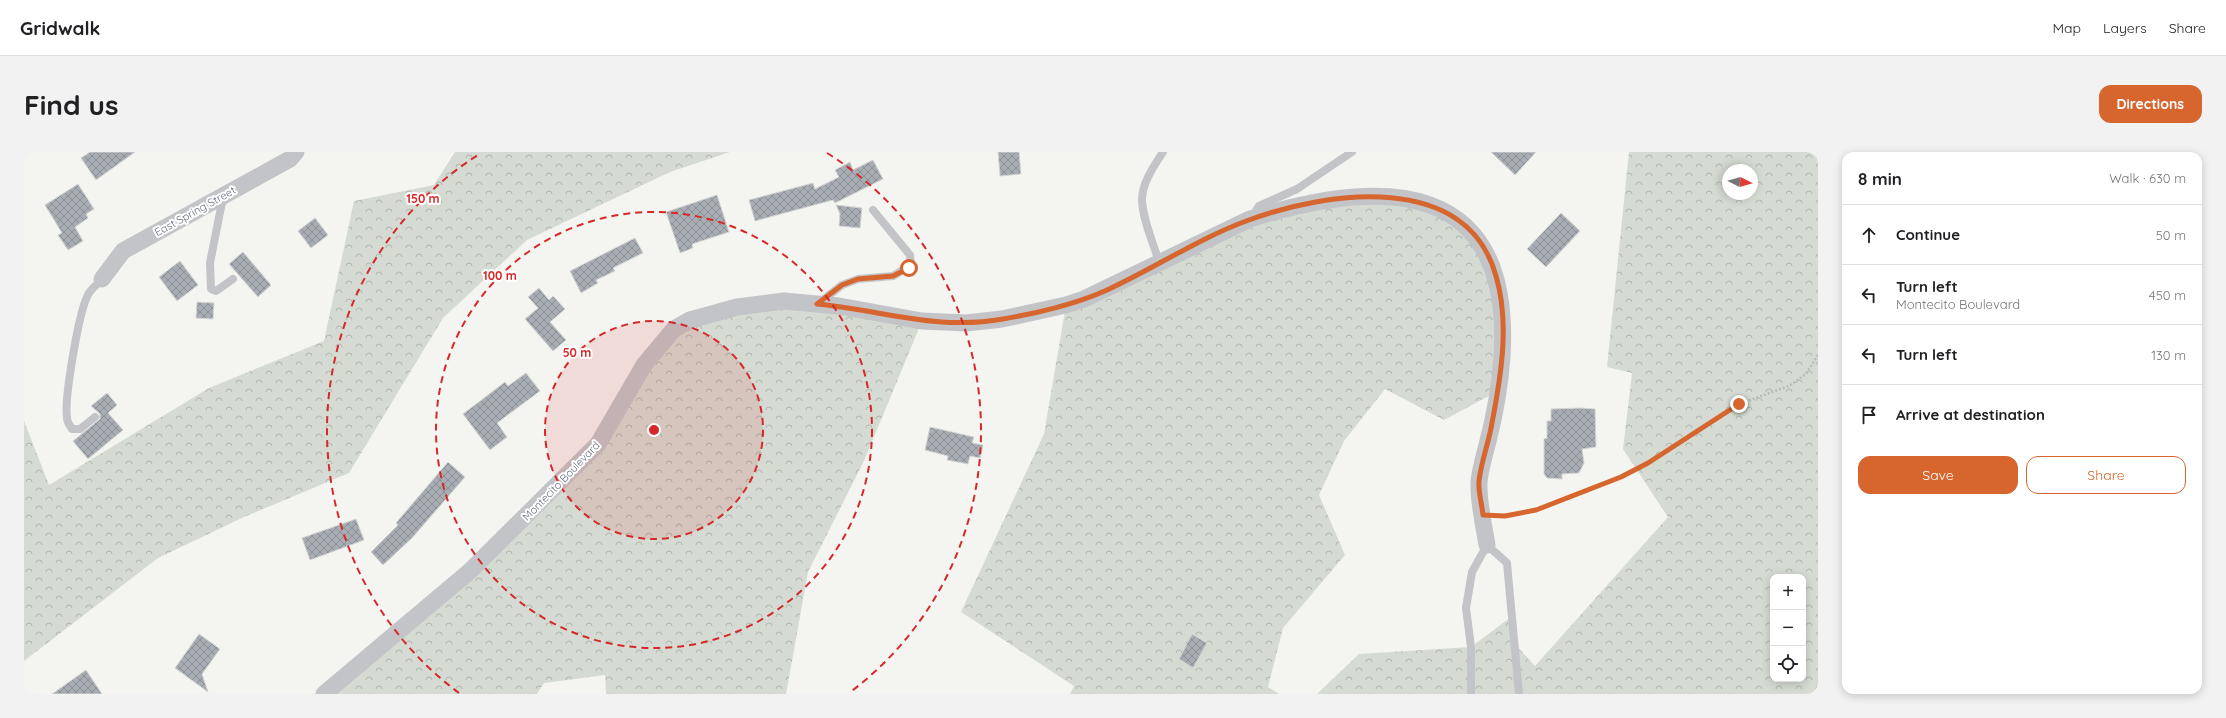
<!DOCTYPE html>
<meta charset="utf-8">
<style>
body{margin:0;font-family:Quicksand,sans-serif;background:#f2f2f2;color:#202124}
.controls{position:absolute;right:12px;bottom:12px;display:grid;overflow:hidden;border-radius:8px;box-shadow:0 2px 10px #0003}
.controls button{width:36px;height:36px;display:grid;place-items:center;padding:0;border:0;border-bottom:1px solid #e0e0e0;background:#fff;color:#202124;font:20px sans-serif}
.compass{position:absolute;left:1698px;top:12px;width:36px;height:36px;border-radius:50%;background:#fff;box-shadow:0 2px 10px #0003;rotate:96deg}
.stop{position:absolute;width:12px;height:12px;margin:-9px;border:3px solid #d6652e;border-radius:50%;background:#fff}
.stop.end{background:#d6652e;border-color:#fff;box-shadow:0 1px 4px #0008}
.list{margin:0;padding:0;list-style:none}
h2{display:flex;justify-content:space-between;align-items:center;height:52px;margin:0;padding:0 16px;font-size:17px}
h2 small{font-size:13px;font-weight:400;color:#757577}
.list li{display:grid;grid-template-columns:26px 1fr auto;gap:12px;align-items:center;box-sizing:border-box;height:60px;padding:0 16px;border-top:1px solid #e0e0e0}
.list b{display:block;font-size:15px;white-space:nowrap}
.list p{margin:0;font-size:13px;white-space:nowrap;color:#757577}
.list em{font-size:13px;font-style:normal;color:#757577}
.actions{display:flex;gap:8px;padding:12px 16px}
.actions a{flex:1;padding:9px 0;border:1px solid #d6652e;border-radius:12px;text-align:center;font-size:14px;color:#d6652e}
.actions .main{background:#d6652e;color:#fff}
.icon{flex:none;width:22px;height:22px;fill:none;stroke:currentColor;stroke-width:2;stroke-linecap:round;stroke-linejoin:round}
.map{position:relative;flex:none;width:1794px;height:542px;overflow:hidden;border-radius:12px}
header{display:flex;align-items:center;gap:24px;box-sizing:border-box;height:56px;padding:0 20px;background:#fff;border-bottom:1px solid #e0e0e0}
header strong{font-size:19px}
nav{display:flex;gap:22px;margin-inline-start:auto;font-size:14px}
.intro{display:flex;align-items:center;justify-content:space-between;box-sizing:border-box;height:96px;padding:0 24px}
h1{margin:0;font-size:28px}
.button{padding:10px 18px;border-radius:12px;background:#d6652e;color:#fff;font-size:14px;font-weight:700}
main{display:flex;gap:24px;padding:0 24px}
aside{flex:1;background:#fff;border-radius:12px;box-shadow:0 2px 10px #0003}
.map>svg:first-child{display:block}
</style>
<header>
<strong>Gridwalk</strong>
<nav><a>Map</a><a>Layers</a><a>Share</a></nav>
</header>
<div class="intro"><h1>Find us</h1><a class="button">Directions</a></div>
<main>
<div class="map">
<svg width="1794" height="542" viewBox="0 0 1794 542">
<defs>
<pattern id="forest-crowns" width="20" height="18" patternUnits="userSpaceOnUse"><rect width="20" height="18" fill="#d5dbd2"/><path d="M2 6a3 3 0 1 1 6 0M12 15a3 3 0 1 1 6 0" fill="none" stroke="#b0b6b0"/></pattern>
<pattern id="building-cross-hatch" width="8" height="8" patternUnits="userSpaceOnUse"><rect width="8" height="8" fill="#a7adb3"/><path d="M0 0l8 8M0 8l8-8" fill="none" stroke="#8c9197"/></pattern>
</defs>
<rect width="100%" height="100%" fill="#f4f4f1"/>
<g fill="url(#forest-crowns)" fill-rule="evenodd">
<polygon points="431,0 706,0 646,20 503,88 419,166 325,321 220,365 134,406 0,509 0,269 25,333 185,236 300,189 330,49 410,33"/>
<path d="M1605 0H1794V542H1293L1335 502 1447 495 1487 465 1489 490 1511 514 1644 365 1599 297 1608 221 1583 215ZM1704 18H1728V42H1704ZM1749 425H1779V527H1749Z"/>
<polygon points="1298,49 1413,56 1467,110 1474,239 1420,268 1361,237 1320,289 1295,343 1321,403 1259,476 1244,535 1255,542 1046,542 1050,534 937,460 1020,282 1042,153 1135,110"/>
<polygon points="741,151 898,169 840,309 784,420 762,542 582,542 581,523 520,531 513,542 300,542 574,292 650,177"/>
</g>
<g fill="url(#building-cross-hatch)" stroke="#d5d5d3">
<polygon points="66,0 111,0 72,28 57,6"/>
<polygon points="974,0 995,0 997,22 976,24"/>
<polygon points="1467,0 1512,0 1491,23"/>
<polygon points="849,8 859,27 811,51 809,48 731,69 725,48 789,31 791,37 815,25 811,18 826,10 829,18"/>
<polygon points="54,32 70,57 62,62 64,66 51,75 59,89 44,98 34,83 38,81 21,53"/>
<polygon points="693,43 705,80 668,92 669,96 656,101 642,60"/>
<polygon points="812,53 838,56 836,76 815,74 816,62"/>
<polygon points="1537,61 1556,79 1522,115 1503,97"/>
<polygon points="291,66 304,83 287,96 274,79"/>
<polygon points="611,86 619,101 589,116 591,119 572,128 574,131 557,141 546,119"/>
<polygon points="219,100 247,133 234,145 205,112"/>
<polygon points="156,109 174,133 153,149 135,125"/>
<polygon points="515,136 525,148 529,144 541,157 526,170 542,188 529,199 501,167 514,156 504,145"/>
<polygon points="173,150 190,151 189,167 172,166"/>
<polygon points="502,221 516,239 473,271 483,285 466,298 439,262 481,230 484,234"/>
<polygon points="83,241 93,253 84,261 99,278 64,307 49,289 76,267 76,262 67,254"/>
<polygon points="1556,256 1571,257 1572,295 1558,297 1560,311 1555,321 1538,322 1538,327 1523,326 1520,322 1520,287 1523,286 1523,269 1527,269 1527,257"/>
<polygon points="906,275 950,285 948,291 959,293 956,306 946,304 944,312 923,308 924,304 901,298"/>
<polygon points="424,310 441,325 388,386 359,413 347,400 374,373 372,371"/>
<polygon points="332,367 340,388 286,408 278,386"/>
<polygon points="175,482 196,497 178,522 184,540 151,516"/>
<polygon points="1168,482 1183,491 1169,516 1155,507"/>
<polygon points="62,518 78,542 28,542"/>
</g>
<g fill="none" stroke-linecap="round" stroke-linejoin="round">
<polyline stroke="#b9bbbd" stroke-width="2.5" stroke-dasharray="2 2" stroke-linecap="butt" points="1473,364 1512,358 1597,325 1624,311 1715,252 1765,234 1782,222 1794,203"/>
<g stroke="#c2c4c8" stroke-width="8">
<polyline points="199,45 186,111 187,137 192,139 209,127"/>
<polyline points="1228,65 1235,54 1273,37 1328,0"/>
<path d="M1135 110C1129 90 1119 69 1118 48 1118 31 1130 14 1139 0"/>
<polyline points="795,151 818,133 834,127 869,124 887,113 886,103 849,58"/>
<path d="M71 265 56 277H48C46 274 43 270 43 266 40 248 55 156 65 141 68 136 74 132 78 127"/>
<polyline points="1447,542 1447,495 1442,456 1448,420 1463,393 1483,411 1495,542"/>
</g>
<g stroke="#c2c4c8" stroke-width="17">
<polyline points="78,127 99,99 266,7 272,0"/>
<path d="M300 542 446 419 574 292 620 213 650 177 666 168 713 155 760 149 815 154 898 169 942 171 978 167 1042 153 1060 147 1226 67C1360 25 1489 26 1478 205 1476 233 1471 262 1464 289 1461 302 1456 317 1455 330 1454 349 1460 374 1463 393"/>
</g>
</g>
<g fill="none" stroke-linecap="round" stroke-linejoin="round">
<path stroke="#d6652e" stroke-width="5" d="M885 116 869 124 834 127 818 133 793 152C858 158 912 179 979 167 1014 161 1050 153 1083 138 1131 116 1175 86 1225 68 1304 39 1443 19 1472 124 1486 171 1477 224 1468 271 1465 290 1457 310 1455 329 1454 340 1458 352 1459 363L1481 364 1512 358 1597 325 1624 311 1715 252"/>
</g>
<circle cx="630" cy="278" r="109" fill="#d62828" fill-opacity=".12"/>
<g fill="none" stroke="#d62828" stroke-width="2" stroke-dasharray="7 5">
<circle cx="630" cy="278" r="109"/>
<circle cx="630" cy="278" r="218"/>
<path d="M435 541A327 327 0 0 1 457 1M803 1A327 327 0 0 1 825 541"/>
</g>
<g text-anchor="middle" stroke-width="4" stroke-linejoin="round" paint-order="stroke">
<g font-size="11" fill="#657180" stroke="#fff">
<text transform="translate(171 59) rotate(-29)" y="4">East Spring Street</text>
<text transform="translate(537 329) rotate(-46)" y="4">Montecito Boulevard</text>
</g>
</g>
<circle cx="630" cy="278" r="6" fill="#d62828" stroke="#fff" stroke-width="2"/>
<g font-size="12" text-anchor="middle" font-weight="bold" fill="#d62828" stroke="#fff" stroke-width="4" stroke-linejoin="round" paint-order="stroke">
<text x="399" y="51">150 m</text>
<text x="476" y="128">100 m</text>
<text x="553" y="205">50 m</text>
</g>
</svg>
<div class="controls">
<button>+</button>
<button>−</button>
<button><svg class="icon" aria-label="locate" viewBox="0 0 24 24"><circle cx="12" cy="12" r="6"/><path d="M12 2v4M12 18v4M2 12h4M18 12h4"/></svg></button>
</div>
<svg class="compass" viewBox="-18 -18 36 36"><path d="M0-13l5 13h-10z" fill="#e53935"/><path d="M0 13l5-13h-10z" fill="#757577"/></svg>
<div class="stop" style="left:885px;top:116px"></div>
<div class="stop end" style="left:1715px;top:252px"></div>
</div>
<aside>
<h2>8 min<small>Walk · 630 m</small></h2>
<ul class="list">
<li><svg class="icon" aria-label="ahead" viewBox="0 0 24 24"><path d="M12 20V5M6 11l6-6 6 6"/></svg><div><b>Continue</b></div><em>50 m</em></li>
<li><svg class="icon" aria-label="left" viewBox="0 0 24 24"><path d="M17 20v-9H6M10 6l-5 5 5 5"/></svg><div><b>Turn left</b><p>Montecito Boulevard</p></div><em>450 m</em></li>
<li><svg class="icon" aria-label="left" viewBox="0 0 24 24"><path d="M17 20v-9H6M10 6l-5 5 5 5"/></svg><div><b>Turn left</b></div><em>130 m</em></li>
<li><svg class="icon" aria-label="arrive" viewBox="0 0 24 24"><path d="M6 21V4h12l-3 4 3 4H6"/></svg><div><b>Arrive at destination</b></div></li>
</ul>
<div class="actions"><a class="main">Save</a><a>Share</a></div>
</aside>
</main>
